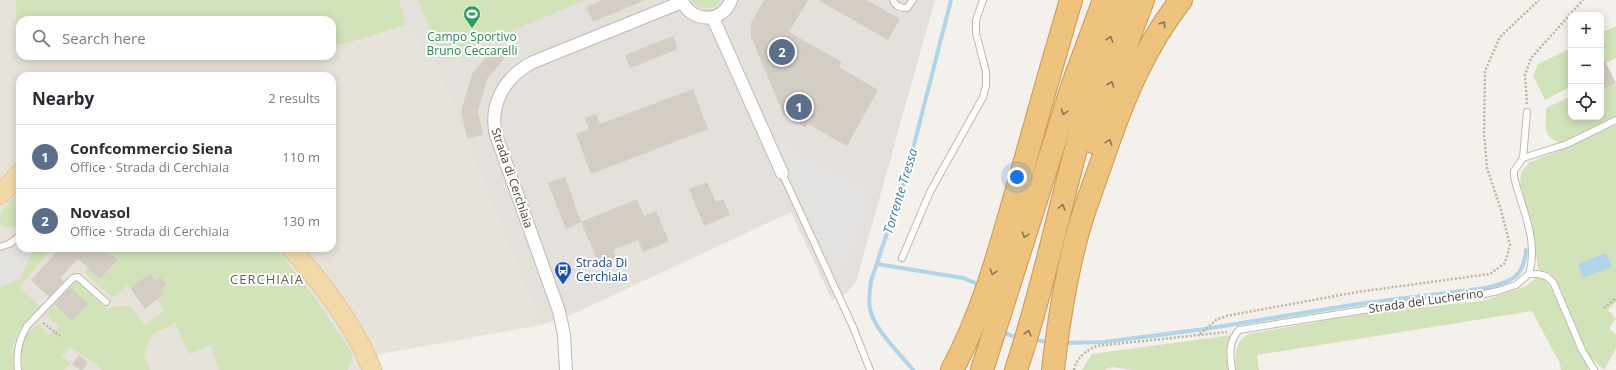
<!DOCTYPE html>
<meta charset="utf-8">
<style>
body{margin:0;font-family:"Open Sans",sans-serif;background:#f2f2f3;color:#2b2b33}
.controls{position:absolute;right:12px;top:12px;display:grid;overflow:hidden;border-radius:8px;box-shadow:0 2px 10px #0003}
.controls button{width:36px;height:36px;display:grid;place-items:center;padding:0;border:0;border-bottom:1px solid #e1e1e2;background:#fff;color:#2b2b33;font:20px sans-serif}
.you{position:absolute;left:1017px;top:177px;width:14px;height:14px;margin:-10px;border:3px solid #fff;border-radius:50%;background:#1a73e8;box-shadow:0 0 0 6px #1a73e833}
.badge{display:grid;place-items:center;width:26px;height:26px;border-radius:50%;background:#e04837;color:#fff;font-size:13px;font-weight:700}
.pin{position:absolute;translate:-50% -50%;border:2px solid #fff;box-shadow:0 1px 4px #0006}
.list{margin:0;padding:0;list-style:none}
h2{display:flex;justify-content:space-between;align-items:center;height:52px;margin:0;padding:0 16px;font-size:17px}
h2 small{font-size:13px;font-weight:400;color:#7c7c81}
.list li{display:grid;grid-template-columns:26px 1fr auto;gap:12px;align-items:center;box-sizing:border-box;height:64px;padding:0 16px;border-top:1px solid #e1e1e2}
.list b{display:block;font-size:15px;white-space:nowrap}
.list p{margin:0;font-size:13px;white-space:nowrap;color:#7c7c81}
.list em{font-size:13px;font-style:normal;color:#7c7c81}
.icon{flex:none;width:22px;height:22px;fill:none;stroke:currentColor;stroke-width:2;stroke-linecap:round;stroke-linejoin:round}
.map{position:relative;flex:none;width:1616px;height:370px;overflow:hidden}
.search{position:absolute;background:#fff;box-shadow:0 2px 10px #0003;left:16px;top:16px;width:320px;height:44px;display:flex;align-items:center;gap:10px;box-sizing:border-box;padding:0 14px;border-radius:12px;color:#7c7c81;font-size:15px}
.panel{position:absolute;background:#fff;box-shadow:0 2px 10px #0003;left:16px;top:72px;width:320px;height:180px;border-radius:12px}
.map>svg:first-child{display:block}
</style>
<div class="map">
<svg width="1616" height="370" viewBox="0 0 1616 370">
<rect width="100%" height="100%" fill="#f4f1ec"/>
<path fill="#e7e3db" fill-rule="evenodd" d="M0 0H16V47H20V56H332V46L345 44 406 25 439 72 541 325 376 355 383 370H348L352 361 288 370H0ZM20 76H332V248H20Z"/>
<polygon fill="#e4e1dd" points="399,0 935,0 856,282 846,294 832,300 791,212 575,313 541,325 439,72 406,25"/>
<g fill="#d2e3ba">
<polygon points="16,0 399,0 406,25 345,44 332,46 332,20 20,20 20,47 16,47"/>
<polygon points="418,0 586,0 443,59"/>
<path d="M691 0H721C713 11 699 11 691 0Z"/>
<polygon points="1616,26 1616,58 1606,63 1605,60 1601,62 1601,33"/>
<polygon points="1571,48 1571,86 1545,100 1533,76 1538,64"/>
<path d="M1616 84V116L1561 143C1542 138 1546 125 1546 109L1548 107 1571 96V117H1601V91Z"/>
<polygon points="1616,125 1616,302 1608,310 1616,319 1609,328 1616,335 1616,348 1604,370 1590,357 1586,350 1554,278 1548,272 1538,271 1532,222 1520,187 1521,173 1528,163 1568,147"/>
<path d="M20 190 17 206 20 207V225C13 229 7 228 0 224L1 212Z"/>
<path d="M33 248H52L20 287 40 306C20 327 8 338 14 370H0V287L20 279Z"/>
<path d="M105 248H276L312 294 350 350 353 357 348 370H219L211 345 189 354 175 323 152 335 144 355 150 370H101L96 364 70 347 62 356 71 363 64 370H22C20 352 21 333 39 324L49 335 59 327 46 314 53 305 58 310 59 309 70 287 76 281 107 310C133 301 129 305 145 325L165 310 157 300 164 294 161 290 167 285 160 277 156 281 149 273 130 288 127 286 115 296 111 297 84 272Z"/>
<path d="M1537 277C1545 278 1548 284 1552 290L1583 358 1587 363 1588 370H1561L1560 364 1532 311 1257 355 1259 370H1236C1235 355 1234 341 1249 334L1374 312 1483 301 1526 286Z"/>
<path d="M1232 335C1224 346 1227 358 1228 370H1133L1112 367 1103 370H1082L1092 354Z"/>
</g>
<g fill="#e3e2e0">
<polygon points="774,138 871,191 851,253 847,263 835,274"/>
<polygon points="20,246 20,248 33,248 20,279 0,287 0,260"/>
</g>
<polygon fill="#b0d4e8" points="1606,253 1612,267 1583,278 1578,264"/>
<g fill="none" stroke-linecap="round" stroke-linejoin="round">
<g stroke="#b0d4e8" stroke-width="4">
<polyline points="877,264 963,278 975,283 980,287"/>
<polyline points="1001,332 1019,338"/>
<polyline points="1032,340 1051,342"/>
<path d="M1064 343 1104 342 1205 329 1358 304 1486 288C1510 282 1524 278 1526 250"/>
<path d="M913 370C900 354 874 329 870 309 868 300 870 290 871 281L906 176 951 0"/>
</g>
</g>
<g fill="#d4cdc3">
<polygon points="602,0 645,0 593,22 586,7"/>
<polygon points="764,0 808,0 789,32 842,62 839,67 878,90 847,146 808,124 806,128 784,115 751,37 751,23"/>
<polygon points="818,0 867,0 900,19 888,40"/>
<polygon points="673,36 678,49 630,68 625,55"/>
<polygon points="499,47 504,59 487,79 478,111 483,135 467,138 461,111 472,74 490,52"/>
<polygon points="1601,53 1616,83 1601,91"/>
<polygon points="693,89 708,129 591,174 576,134 589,129 585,118 596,114 600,124"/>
<polygon points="565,177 581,222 566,229 548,183"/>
<polygon points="707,182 716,202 723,199 730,215 704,226 689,189"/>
<polygon points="637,199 644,216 656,211 669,241 643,252 638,240 613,250 616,257 599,264 581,222"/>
<polygon points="60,248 103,248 117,260 100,279 78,259 60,278 64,281 49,297 31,280"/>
<polygon points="150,273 156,281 160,277 167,285 161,290 164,294 145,309 130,288"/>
<polygon points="70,287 88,304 72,321 54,304"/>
<polygon points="79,355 88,362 83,370 80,370 72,364"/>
</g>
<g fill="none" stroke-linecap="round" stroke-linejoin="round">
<g stroke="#bfb8af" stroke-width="8">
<g id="lane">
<path d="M893 0C895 6 901 8 907 8L913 0"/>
<polyline points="1523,158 1527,112"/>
<polyline points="782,173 853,327 870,370"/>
<polyline points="0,247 9,244 20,236"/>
<polyline points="902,258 930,192 983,97 986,86 986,72 976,33 976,20 983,0"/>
<path d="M1529 274C1539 240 1522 210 1514 177V171L1523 158 1567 144 1616 120"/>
<path d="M18 370C16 354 18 340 27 326L73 278 78 277 106 302"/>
<path d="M1232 370C1230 355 1228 342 1239 330L1370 309 1480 295 1498 291 1516 285 1529 274H1538L1546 276 1553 282 1582 350 1594 370"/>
</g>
</g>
<g stroke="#bfb8af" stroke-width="14">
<g id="street">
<path d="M682 0C690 23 723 24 731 0"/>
<polyline points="713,18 782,173"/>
<path d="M566 370 564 335 559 311 496 135C489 105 504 78 531 63L682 2"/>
</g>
</g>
<g stroke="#d6b578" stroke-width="20">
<g id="primary">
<polyline points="0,195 20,173"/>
<path d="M291 248C320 281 357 329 372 370"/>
</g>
</g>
<g stroke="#cb984f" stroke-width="24">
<g id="highway">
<polyline points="1093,142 1112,82 1143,0"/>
<path d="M952 370C985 309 1002 241 1021 175 1037 117 1054 58 1071 0"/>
<polyline points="982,370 1073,84 1104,0"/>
<path d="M1016 370C1057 248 1074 118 1126 0"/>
<path d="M1053 370C1059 318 1067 265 1083 215 1090 194 1098 173 1105 152 1124 97 1145 46 1181 0"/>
</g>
</g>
<g stroke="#bfb3a2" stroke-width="2.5" stroke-dasharray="2 2" stroke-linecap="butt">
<polyline points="1527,104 1525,75 1531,58 1583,0"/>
<polyline points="1604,308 1616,298"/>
<polyline points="43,323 60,336"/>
<polyline points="1200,334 1216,320 1226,316 1357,292 1490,274 1505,263 1510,245 1501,210 1487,168 1484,132 1485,71 1500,37 1539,0"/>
<path d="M1074 370C1076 358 1086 351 1096 346L1227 332"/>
</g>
<use href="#lane" stroke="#fff" stroke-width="6"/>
<use href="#street" stroke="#fff" stroke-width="12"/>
<use href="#primary" stroke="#f2d9a7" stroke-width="19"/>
<use href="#highway" stroke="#edc37e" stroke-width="22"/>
</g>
<defs><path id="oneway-chevron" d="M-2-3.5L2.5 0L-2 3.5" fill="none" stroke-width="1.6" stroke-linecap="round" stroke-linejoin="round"/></defs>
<g stroke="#8a7655">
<use href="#oneway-chevron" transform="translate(1163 24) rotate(-57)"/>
<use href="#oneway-chevron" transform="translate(1110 39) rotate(-71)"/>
<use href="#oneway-chevron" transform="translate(1111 84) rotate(-71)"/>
<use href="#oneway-chevron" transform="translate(1064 112) rotate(108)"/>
<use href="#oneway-chevron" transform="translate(1109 142) rotate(-70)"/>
<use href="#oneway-chevron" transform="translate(1062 207) rotate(-75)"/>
<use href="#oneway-chevron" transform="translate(1025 235) rotate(108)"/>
<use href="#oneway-chevron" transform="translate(993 272) rotate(109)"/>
<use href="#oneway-chevron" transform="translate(1028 333) rotate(-74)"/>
</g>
<defs>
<g id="stadium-pin" transform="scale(0.9)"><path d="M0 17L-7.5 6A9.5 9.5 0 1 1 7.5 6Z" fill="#2e9e5b" stroke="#fff"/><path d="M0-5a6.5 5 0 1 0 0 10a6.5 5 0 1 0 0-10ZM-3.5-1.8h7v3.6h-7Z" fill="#fff"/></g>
<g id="bus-pin" transform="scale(0.9)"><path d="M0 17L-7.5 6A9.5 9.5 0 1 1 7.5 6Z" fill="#1a4fb4" stroke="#fff"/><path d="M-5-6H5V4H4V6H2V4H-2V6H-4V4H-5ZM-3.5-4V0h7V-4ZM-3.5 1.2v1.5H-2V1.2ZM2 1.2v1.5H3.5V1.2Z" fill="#fff"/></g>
</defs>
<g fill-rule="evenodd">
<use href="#stadium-pin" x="472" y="14"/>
<use href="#bus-pin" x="563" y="270"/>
</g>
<g text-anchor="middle" stroke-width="4" stroke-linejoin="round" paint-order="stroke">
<g font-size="12" fill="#27864d" stroke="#fff">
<text x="472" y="41">Campo Sportivo<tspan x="472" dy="14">Bruno Ceccarelli</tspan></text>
</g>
<g font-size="12" fill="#48423a" stroke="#fff">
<text transform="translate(512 178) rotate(71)" y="4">Strada di Cerchiaia</text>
<text transform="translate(1426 301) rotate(-8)" y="4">Strada del Lucherino</text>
</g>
<g font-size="12" fill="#164399" stroke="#fff" text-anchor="start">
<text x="576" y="267">Strada Di<tspan x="576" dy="14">Cerchiaia</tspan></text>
</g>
<g font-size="13" font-style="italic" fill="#3e7aa0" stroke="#fff">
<text transform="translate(900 191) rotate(-73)" y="5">Torrente Tressa</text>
</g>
<g font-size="13" letter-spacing="1" fill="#695f53" stroke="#fff">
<text x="267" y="284">CERCHIAIA</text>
</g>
</g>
</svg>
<div class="controls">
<button>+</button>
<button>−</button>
<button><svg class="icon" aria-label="locate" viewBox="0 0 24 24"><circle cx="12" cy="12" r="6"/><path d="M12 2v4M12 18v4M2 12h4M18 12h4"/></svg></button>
</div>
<div class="you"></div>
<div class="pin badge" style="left:799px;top:107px;background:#5c6f8a">1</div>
<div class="pin badge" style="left:782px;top:52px;background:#5c6f8a">2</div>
<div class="search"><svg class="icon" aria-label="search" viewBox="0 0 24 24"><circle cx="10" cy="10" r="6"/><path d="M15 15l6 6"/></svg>Search here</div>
<section class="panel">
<h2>Nearby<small>2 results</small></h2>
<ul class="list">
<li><span class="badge" style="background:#5c6f8a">1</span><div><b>Confcommercio Siena</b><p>Office · Strada di Cerchiaia</p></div><em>110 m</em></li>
<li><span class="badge" style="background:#5c6f8a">2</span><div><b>Novasol</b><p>Office · Strada di Cerchiaia</p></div><em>130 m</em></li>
</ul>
</section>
</div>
